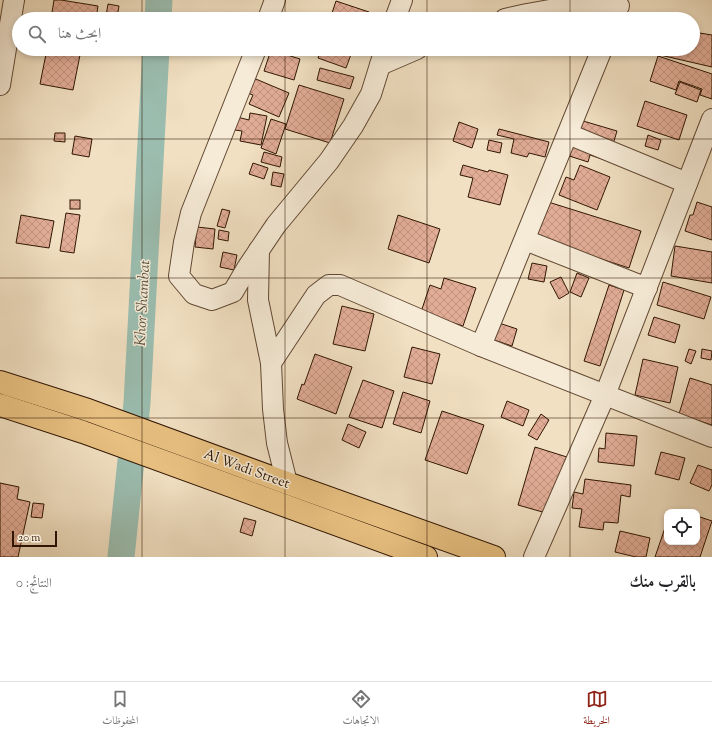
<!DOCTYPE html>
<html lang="ar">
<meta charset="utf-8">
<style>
body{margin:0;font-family:"Sorts Mill Goudy",Amiri,serif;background:#f6f6f6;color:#202124;direction:rtl}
.controls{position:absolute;right:12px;bottom:12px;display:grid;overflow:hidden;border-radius:8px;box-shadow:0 2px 6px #0003}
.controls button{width:36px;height:36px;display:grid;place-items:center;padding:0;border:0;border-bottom:1px solid #e0e0e0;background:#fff;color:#202124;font:20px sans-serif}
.scale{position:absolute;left:12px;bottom:10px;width:45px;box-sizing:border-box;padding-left:4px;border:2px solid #311603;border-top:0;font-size:11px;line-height:14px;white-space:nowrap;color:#311603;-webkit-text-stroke:3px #f6ebd7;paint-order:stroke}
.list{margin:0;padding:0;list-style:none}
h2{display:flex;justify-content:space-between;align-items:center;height:52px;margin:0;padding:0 16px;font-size:17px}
h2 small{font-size:13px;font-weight:400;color:#757577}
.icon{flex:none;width:22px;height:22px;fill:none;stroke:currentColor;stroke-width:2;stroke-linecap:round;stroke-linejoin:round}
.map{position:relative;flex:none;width:712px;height:557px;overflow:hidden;direction:ltr}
.search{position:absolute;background:#fff;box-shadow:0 2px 6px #0003;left:12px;right:12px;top:12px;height:44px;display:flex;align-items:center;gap:10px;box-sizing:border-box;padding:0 14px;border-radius:22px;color:#757577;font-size:15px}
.sheet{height:124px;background:#fff}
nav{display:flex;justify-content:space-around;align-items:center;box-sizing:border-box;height:56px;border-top:1px solid #e0e0e0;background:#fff;font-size:11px;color:#757577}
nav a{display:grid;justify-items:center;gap:2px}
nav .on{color:#8f2418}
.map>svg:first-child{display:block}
</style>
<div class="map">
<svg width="712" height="557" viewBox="0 0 712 557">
<defs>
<pattern id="building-cross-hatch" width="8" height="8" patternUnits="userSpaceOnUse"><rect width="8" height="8" fill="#e2ad97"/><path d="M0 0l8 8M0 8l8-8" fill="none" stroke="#c29480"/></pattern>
</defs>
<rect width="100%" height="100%" fill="#f1e0c2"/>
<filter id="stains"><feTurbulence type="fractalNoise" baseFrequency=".005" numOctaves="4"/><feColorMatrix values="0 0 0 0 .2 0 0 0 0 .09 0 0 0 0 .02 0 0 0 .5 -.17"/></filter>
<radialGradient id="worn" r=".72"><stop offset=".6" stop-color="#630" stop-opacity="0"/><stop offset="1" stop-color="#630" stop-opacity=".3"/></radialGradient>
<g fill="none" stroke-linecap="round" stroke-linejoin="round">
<g stroke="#9bbdaf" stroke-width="27">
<polyline points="158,19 159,0"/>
<polyline points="121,557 137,403 156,49"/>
</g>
</g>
<g fill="url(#building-cross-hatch)" stroke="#311603">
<polygon points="54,0 61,0 98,6 96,19 51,19"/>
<polygon points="336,1 369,12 367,19 330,19"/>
<polygon points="108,4 119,6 117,18 106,16"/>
<polygon points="279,13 296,16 295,19 278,19"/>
<polygon points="693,32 712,35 712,67 660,55 662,49 693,49"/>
<polygon points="47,49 81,50 73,90 40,84"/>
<polygon points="321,49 353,49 346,68 318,58"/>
<polygon points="271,50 300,59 294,80 264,71"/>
<polygon points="658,56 712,74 712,99 700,95 702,89 679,81 676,90 650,81"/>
<polygon points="320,68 354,77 350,89 317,80"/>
<polygon points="251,77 289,93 279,117 249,104 253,95 245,92"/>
<polygon points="680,82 701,90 697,102 675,94"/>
<polygon points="299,85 344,99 330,143 285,129"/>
<polygon points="645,101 687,115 679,140 637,126"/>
<polygon points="250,113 267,116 261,145 240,141 242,131 235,130 237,117 249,120"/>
<polygon points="573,118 617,131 608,161 590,155 588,162 563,154"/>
<polygon points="271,119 286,124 276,154 261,148"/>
<polygon points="459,122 478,129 472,148 453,141"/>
<polygon points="499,129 549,142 545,157 529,153 527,157 511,153 514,139 497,135"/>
<polygon points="55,133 65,133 65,142 54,141"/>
<polygon points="648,135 661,140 658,150 645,146"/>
<polygon points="75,136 92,139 89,157 72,154"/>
<polygon points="489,140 502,143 500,153 487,150"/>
<polygon points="264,152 282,157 280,167 261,162"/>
<polygon points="253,163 268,168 264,179 249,174"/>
<polygon points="463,165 488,172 489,170 508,175 500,205 468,197 473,178 460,175"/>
<polygon points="580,165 610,177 597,210 559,195 566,177 574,180"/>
<polygon points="273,172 284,174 281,187 271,185"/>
<rect x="70" y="200" width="10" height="9"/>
<polygon points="545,201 641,231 629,268 533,237"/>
<polygon points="697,202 712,207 712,240 685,231 690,215 693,215"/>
<polygon points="222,209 230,211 225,228 217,226"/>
<polygon points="66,213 80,215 74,253 60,251"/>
<polygon points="21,215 54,221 49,248 16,243"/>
<polygon points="398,215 440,229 429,263 388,249"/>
<polygon points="197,227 215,229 213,249 195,247"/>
<polygon points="219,230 229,232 228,241 218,239"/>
<polygon points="675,246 712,252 712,283 671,276"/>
<polygon points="223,252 237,255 234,270 220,267"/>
<polygon points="532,263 547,266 544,282 528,279"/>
<polygon points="577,273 589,278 581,297 570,292"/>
<polygon points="561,277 569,293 559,299 550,282"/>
<polygon points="444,278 476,288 463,326 421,312 430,285 441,289"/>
<polygon points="663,282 711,297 704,319 657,305"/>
<polygon points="609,285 624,290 600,366 584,361"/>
<polygon points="342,306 374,314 365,351 333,344"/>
<polygon points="654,317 680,325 675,343 648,335"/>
<polygon points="499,323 517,329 512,346 494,340"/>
<polygon points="412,347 440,354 432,384 404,377"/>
<polygon points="689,349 696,351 691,364 685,361"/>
<polygon points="702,349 712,351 711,360 701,358"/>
<polygon points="315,354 352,367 336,414 297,399 302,384 304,385"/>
<polygon points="643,359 678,367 670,403 635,395"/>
<polygon points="690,378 712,385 712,425 679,414"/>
<polygon points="363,380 394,391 382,428 349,417"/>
<polygon points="403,392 430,401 421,433 393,424"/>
<polygon points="507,401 529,410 523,426 501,417"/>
<polygon points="442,411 484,425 467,474 425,460"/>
<polygon points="541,414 549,420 537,440 528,435"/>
<polygon points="348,424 366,432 359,448 342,440"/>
<polygon points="606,433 637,436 634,466 598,462 599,448 605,449"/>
<polygon points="535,447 570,458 553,515 518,505"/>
<polygon points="661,452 685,458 679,480 655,474"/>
<polygon points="698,465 712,470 712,485 709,491 690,483"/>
<polygon points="585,479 631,485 630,497 621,495 618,523 604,522 603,530 579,527 582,509 572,508 574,492 583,494"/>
<polygon points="0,483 19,487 17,499 30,502 18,557 0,557"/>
<polygon points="33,503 44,504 42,518 31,517"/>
<polygon points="697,516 712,521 700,557 655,557 667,522 667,542 697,542"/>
<polygon points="244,518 256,521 252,536 240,532"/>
<polygon points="620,531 650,538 646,557 636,557 615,552"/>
</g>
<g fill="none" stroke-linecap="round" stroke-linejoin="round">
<g stroke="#614833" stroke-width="22">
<g id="minor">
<polyline points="268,19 275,0"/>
<polyline points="395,19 402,0"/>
<polyline points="505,19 527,14 567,7 619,6"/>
<polyline points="256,49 191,213 184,242 179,276 194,294 212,300 233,292 247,268 276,225 329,161 353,126 371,94 385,49"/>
<polyline points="380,65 417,49"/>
<polyline points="0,85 14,0"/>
<polyline points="568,134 687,183"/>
<polyline points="525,240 647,288"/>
<polyline points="259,250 258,300 271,363 273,409 277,443 287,483"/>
<polyline points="481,346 602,49"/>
<polyline points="271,363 316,295 329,285 340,285 481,346 712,437"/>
<polyline points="534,557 605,395 712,119"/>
</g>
</g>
<g stroke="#311603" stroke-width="24">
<g id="major">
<polyline points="0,382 88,410 287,483 494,557"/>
<polyline points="0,405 83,432 426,557"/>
</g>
</g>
<use href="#minor" stroke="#f6ebd7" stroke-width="20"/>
<use href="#major" stroke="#e8c081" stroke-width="22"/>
</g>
<path fill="none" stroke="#311603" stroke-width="1" stroke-opacity="0.55" d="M142 0V19M285 0V19M427 0V19M570 0V19M142 49V557M285 49V557M427 49V557M570 49V557M0 139H712M0 278H712M0 418H712"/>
<g text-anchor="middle" stroke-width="3" stroke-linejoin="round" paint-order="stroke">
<g font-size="14" fill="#311603" stroke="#f6ebd7">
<text transform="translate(247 468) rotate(20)" y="5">Al Wadi Street</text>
</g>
<g font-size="15" font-style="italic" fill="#56503f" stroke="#f6ebd7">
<text transform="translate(142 303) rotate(-87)" y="5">Khor Shambat</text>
</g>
</g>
<rect width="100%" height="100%" filter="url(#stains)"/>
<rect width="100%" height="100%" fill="url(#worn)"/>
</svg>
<div class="controls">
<button><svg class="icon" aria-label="locate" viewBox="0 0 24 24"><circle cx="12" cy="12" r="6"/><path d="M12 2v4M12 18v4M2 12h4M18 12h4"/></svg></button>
</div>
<div class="scale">20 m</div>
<div class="search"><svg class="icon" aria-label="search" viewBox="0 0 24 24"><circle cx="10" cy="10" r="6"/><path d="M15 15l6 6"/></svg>ابحث هنا</div>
</div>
<section class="sheet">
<h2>بالقرب منك<small>النتائج: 0</small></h2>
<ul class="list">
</ul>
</section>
<nav>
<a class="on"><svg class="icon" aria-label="map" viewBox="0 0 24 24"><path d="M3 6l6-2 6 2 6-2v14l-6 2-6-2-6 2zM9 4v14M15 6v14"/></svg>الخريطة</a>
<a><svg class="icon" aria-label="directions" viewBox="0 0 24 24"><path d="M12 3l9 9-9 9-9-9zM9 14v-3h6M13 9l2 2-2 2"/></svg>الاتجاهات</a>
<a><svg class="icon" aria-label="saved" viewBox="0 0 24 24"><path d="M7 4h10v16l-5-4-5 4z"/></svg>المحفوظات</a>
</nav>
